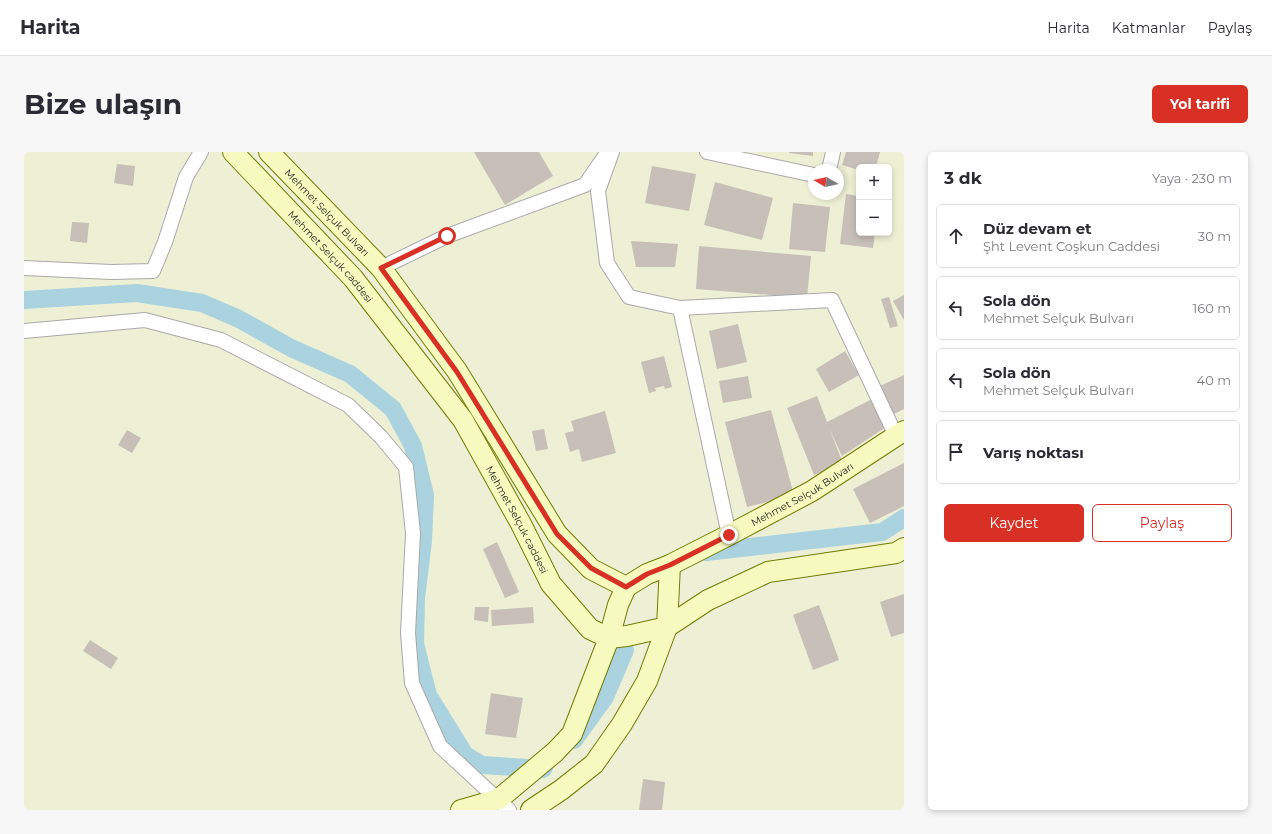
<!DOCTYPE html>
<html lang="tr">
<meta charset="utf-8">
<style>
body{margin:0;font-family:Montserrat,sans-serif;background:#f7f7f7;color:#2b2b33}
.controls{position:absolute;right:12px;top:12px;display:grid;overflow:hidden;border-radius:6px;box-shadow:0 2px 6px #0003}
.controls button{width:36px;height:36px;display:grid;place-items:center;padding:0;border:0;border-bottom:1px solid #e1e1e2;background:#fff;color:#2b2b33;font:20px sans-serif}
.compass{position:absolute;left:784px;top:12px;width:36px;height:36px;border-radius:50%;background:#fff;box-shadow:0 2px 6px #0003;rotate:279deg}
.stop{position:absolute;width:12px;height:12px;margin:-9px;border:3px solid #d93025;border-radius:50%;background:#fff}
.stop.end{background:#d93025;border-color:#fff;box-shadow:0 1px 4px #0008}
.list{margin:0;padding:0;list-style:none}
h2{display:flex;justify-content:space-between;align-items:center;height:52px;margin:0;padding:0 16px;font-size:17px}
h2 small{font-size:13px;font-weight:400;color:#7c7c81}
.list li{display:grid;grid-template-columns:26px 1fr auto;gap:12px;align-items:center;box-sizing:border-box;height:64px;margin:0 8px 8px;padding:0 8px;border:1px solid #e1e1e2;border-radius:6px}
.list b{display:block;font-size:15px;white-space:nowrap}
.list p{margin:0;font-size:13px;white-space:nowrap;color:#7c7c81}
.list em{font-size:13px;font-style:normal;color:#7c7c81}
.actions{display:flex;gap:8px;padding:12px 16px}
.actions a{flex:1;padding:9px 0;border:1px solid #d93025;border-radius:6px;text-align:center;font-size:14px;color:#d93025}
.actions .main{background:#d93025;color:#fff}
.icon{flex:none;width:22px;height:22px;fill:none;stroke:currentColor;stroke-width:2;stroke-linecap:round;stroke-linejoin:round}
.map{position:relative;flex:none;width:880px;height:658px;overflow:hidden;border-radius:6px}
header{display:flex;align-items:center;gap:24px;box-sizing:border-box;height:56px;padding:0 20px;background:#fff;border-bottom:1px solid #e1e1e2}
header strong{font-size:19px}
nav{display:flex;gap:22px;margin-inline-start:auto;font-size:14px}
.intro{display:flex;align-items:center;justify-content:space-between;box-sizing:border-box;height:96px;padding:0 24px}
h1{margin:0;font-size:28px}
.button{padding:10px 18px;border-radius:6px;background:#d93025;color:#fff;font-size:14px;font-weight:700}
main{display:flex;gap:24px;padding:0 24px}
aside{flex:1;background:#fff;border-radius:6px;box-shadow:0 2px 6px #0003}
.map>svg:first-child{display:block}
</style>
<header>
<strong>Harita</strong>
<nav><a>Harita</a><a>Katmanlar</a><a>Paylaş</a></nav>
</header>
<div class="intro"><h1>Bize ulaşın</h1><a class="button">Yol tarifi</a></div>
<main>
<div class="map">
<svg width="880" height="658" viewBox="0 0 880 658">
<rect width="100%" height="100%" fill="#f2efe9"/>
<path fill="#eef0d5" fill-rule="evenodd" d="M0 0H880V658H0ZM835 15H865V81H835ZM790 18H814V42H790Z"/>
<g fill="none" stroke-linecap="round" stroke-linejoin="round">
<g stroke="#aad3df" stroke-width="18">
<polyline points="0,148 113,141 178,151 215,167 267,196 326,222 369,257 389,294 401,343 399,389 392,446 391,492 404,543 441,603 458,613 519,617 520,616"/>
<polyline points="682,400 858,380 880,366"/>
<polyline points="550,588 581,545 601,498"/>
</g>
</g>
<g fill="#c7bfb8">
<polygon points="450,0 515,0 529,24 481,53"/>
<polygon points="765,0 789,0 789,4 765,1"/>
<polygon points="822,0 856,0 852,15 835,15 835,18 818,13"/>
<polygon points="93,12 111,14 109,34 90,31"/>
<polygon points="628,14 672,22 665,59 621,51"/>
<polygon points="691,30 749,46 738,88 680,73"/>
<polygon points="822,42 835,44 835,81 851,81 849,96 816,92"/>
<polygon points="769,51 806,55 801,100 765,97"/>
<polygon points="48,70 65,71 63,91 46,89"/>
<polygon points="607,89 654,92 651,115 612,115"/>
<polygon points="675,94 787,104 783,146 672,137"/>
<polygon points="880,143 880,168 869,149"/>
<polygon points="865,145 874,174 866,176 857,147"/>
<polygon points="714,172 723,210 693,217 685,179"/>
<polygon points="821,199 835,223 805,240 792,217"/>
<polygon points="640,204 648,235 641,237 640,234 631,236 632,239 625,241 617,210"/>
<polygon points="880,223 880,257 870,262 856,234"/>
<polygon points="724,224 728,246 699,251 695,229"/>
<polygon points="793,244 803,270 850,246 865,273 818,304 805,276 819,311 790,323 763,256"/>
<polygon points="747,258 770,343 723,355 701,270"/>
<polygon points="581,259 592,301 558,310 555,297 546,300 541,281 550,279 547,269"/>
<polygon points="520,277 524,297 512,299 508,279"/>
<polygon points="103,278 117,286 108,301 94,293"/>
<polygon points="880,311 880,354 846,371 829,337"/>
<polygon points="473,390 495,440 481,446 459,397"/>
<polygon points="880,442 880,481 867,485 856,450"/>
<polygon points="795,453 815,508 789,518 769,463"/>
<polygon points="451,455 465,455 464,470 450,468"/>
<polygon points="509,455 510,471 468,474 467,458"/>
<polygon points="66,488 94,506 87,517 59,499"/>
<polygon points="467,541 499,546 492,586 461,582"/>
<polygon points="619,627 641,630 638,658 615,658"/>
</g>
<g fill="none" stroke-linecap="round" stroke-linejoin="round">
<g stroke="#a9a9a9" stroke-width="16">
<g id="street">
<polyline points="588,0 574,39 583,111 605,145 656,156 705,383"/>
<polyline points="683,0 790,23"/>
<polyline points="805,18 809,0"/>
<polyline points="0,116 87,120 129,119 141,90 162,25 177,0"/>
<polyline points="357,116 423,84 561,33 581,4"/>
<polyline points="656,156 808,148 872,284"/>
<polyline points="0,179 121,168 197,188 324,253 357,285 382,315 389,381 384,481 388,531 416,594 485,658"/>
</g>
</g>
<g stroke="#707d05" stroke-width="22">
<g id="secondary">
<path id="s1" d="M209 0 329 126 439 268 497 372 527 432 566 477 585 486 603 484 643 475 684 448 744 420 872 401 880 396"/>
<path id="s2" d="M245 0 357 116 433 219 533 382 567 417 602 435 623 422 646 413 705 383 788 339 872 284 880 279"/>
<polyline points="437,658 475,647 531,600 548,582 585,486 594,453 602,435"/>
<polyline points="507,658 537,638 570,612 598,572 623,529 643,475 646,413"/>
</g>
</g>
<use href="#street" stroke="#fff" stroke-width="14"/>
<use href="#secondary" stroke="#f7fabf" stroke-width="20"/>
</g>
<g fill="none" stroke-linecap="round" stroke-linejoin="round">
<polyline stroke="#d93025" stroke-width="5" points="423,84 357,116 433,220 533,382 567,416 602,435 623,422 646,413 705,383"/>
</g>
<g text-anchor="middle" stroke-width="4" stroke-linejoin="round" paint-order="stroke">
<g font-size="10" fill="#222" stroke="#fff">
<text dy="4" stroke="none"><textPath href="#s2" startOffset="84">Mehmet Selçuk Bulvarı</textPath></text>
<text dy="4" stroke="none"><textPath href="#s1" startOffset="143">Mehmet Selçuk caddesi</textPath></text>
<text dy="4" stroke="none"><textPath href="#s2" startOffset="768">Mehmet Selçuk Bulvarı</textPath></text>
<text dy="4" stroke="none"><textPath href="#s1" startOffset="467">Mehmet Selçuk caddesi</textPath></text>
</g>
</g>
</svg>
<div class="controls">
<button>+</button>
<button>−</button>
</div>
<svg class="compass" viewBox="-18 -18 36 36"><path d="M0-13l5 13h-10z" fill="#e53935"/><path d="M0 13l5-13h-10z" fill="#7c7c81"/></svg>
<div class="stop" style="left:423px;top:84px"></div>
<div class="stop end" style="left:705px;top:383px"></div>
</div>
<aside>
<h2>3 dk<small>Yaya · 230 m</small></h2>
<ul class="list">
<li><svg class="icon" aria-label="ahead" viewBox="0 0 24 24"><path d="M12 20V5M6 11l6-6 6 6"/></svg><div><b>Düz devam et</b><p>Şht Levent Coşkun Caddesi</p></div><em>30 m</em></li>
<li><svg class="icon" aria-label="left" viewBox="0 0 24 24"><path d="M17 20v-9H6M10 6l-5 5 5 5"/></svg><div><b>Sola dön</b><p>Mehmet Selçuk Bulvarı</p></div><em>160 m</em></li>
<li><svg class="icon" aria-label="left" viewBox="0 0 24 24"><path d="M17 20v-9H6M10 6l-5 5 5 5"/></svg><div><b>Sola dön</b><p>Mehmet Selçuk Bulvarı</p></div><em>40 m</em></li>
<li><svg class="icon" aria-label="arrive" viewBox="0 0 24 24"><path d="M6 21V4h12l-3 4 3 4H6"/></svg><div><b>Varış noktası</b></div></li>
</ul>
<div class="actions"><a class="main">Kaydet</a><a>Paylaş</a></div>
</aside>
</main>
